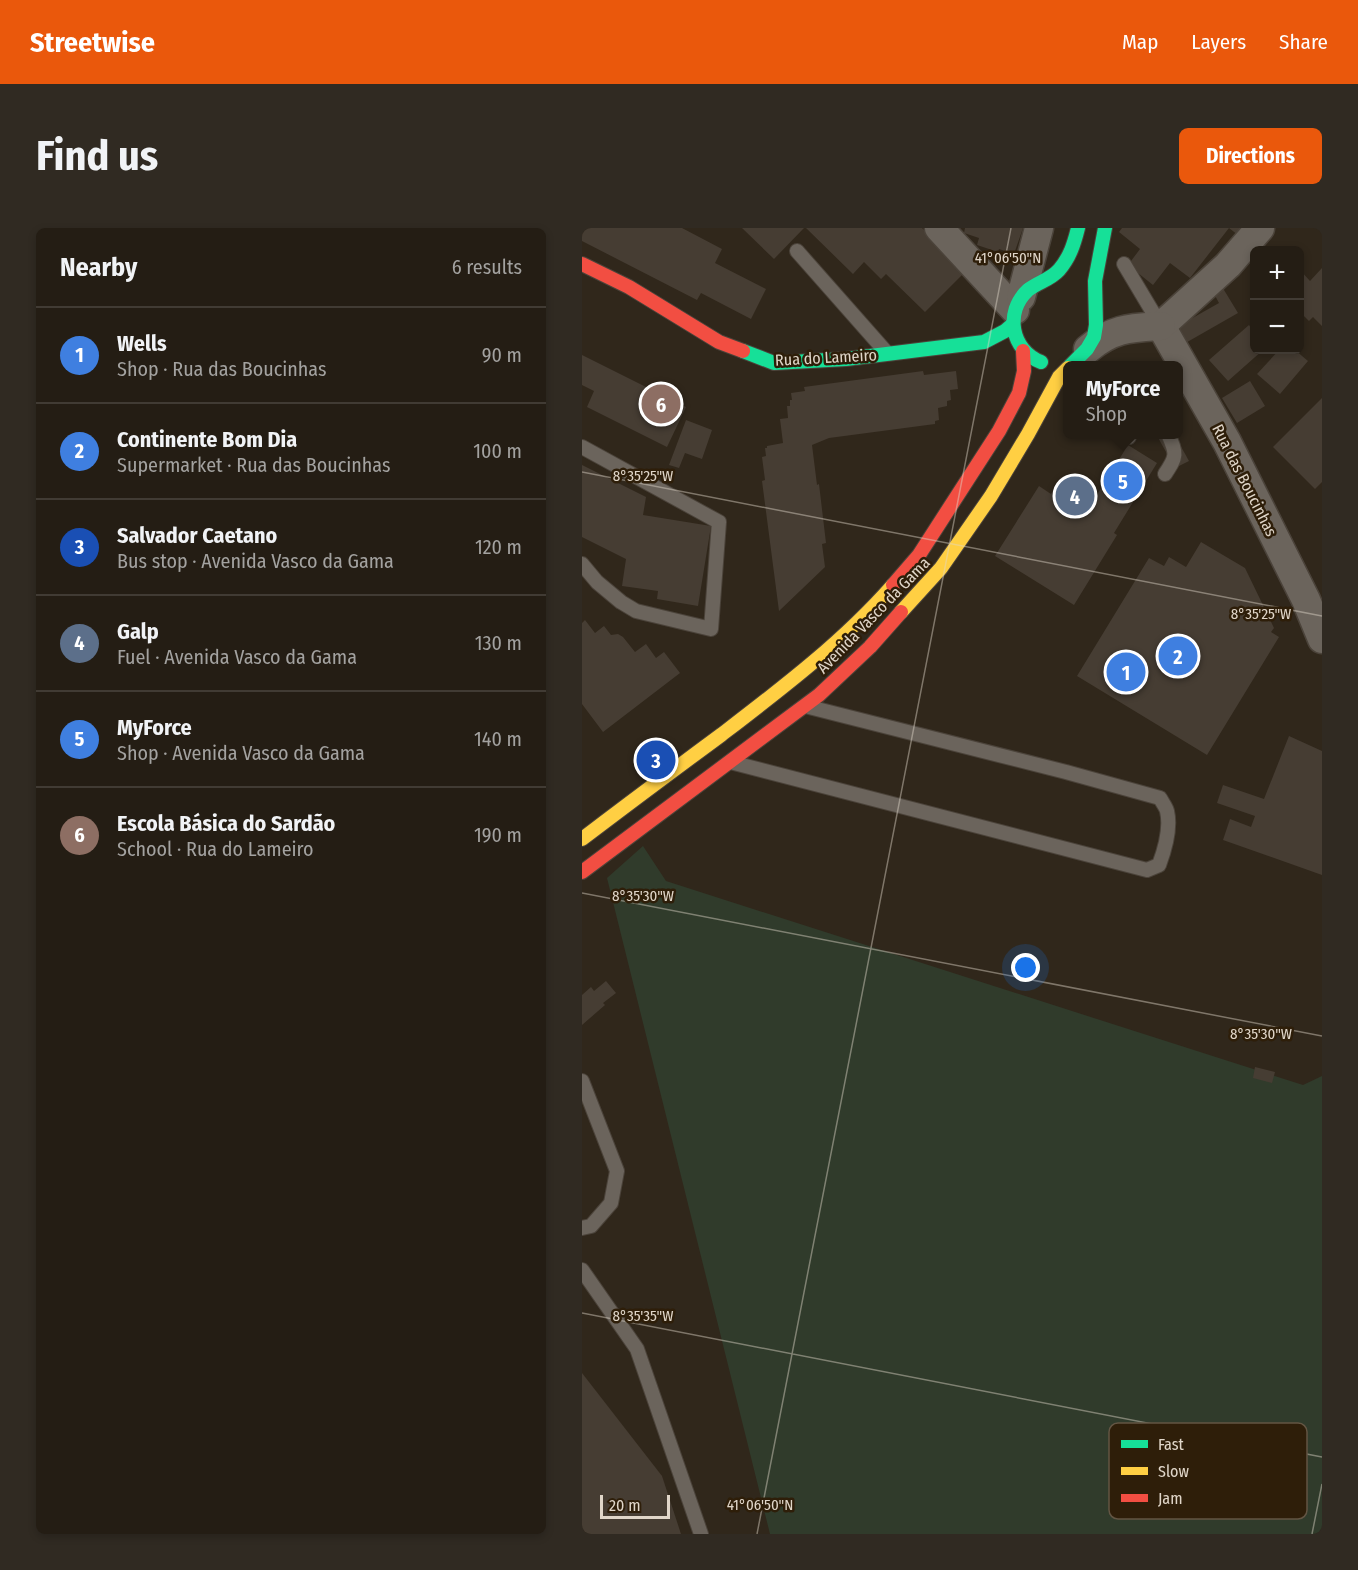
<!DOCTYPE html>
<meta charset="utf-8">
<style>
body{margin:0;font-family:"Fira Sans Condensed",sans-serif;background:#302a22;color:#f1f3f6}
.controls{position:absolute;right:18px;top:18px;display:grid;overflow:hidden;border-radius:9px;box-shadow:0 3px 9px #0003}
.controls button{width:54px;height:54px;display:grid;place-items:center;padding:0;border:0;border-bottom:2px solid #413b34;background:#241d14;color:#f1f3f6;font:30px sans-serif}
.scale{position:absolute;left:18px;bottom:15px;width:70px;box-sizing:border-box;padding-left:6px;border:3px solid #e0d6c9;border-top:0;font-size:16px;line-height:21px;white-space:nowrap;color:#e0d6c9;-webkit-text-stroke:4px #2e1e09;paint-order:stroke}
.you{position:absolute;left:444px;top:740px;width:21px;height:21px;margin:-15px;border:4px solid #fff;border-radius:50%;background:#1a73e8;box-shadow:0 0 0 9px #1a73e833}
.badge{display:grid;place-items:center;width:39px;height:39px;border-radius:50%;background:#ea580c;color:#fff;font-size:20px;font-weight:700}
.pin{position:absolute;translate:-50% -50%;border:3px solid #fff;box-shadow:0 2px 6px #0006}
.popup{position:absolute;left:481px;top:133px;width:120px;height:78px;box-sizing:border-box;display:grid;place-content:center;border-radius:9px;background:#241d14;filter:drop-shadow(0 2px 4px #0005);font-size:20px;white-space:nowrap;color:#a3a2a0}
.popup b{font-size:22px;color:#f1f3f6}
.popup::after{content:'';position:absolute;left:50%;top:100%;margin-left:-12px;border:12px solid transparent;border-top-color:#241d14}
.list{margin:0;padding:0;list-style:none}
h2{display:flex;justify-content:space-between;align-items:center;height:78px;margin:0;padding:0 24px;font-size:26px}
h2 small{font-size:20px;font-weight:400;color:#a3a2a0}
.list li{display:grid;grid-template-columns:39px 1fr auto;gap:18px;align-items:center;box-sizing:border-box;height:96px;padding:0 24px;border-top:2px solid #413b34}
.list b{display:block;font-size:22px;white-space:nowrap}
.list p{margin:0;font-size:20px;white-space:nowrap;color:#a3a2a0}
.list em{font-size:20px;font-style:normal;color:#a3a2a0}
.map{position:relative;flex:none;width:740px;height:1306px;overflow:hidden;border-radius:9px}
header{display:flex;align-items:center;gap:36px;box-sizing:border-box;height:84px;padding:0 30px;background:#ea580c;color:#fff}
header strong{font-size:28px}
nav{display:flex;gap:33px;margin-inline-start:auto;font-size:21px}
.intro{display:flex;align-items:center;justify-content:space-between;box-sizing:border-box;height:144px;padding:0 36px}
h1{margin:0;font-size:42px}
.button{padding:15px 27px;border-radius:9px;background:#ea580c;color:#fff;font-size:21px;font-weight:700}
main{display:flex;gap:36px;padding:0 36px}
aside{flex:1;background:#241d14;border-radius:9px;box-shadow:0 3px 9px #0003}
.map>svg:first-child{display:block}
</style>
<header>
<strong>Streetwise</strong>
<nav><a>Map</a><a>Layers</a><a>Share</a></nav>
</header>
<div class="intro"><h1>Find us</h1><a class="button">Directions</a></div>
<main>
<aside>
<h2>Nearby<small>6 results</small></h2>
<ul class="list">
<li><span class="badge" style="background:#3f7fe0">1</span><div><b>Wells</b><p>Shop · Rua das Boucinhas</p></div><em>90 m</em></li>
<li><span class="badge" style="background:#3f7fe0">2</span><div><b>Continente Bom Dia</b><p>Supermarket · Rua das Boucinhas</p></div><em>100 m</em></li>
<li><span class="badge" style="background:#1a4fb4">3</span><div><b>Salvador Caetano</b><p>Bus stop · Avenida Vasco da Gama</p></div><em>120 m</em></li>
<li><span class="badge" style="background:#5c6f8a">4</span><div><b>Galp</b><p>Fuel · Avenida Vasco da Gama</p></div><em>130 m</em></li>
<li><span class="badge" style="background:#3f7fe0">5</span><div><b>MyForce</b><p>Shop · Avenida Vasco da Gama</p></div><em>140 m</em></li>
<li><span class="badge" style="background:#8d6e63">6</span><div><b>Escola Básica do Sardão</b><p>School · Rua do Lameiro</p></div><em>190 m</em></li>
</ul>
</aside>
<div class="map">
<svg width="740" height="1306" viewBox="0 0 740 1306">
<rect width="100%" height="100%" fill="#30271b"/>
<polygon fill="#303b2b" points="61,618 84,653 721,857 740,848 740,1306 188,1306 25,650"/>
<g fill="#463d33">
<polygon points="0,0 100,0 140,21 133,35 184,61 169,91 119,65 115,72 0,13"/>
<polygon points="160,0 222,0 192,31"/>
<polygon points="224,0 340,0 384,43 343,84 304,46 299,51 282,34 271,46"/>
<polygon points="383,0 441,0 432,26 417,21 416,24 395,17 397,10 382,5"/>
<polygon points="540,0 670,0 661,11 647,0 608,50 588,35 571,57 546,37 558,21 537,4"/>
<polygon points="740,40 740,98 731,89 727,93 718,84 718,42 728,53"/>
<polygon points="639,57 656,85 600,117 591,101 637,75 630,62"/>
<polygon points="667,97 672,104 672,122 681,122 646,153 627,132"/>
<polygon points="697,122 713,122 726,133 698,166 675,146"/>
<polygon points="0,127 104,179 85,219 5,179 12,163 0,157"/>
<polygon points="341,143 342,147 374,143 376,161 368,162 369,172 365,173 365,178 356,180 357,192 353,193 353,196 247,210 230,217 235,257 237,256 244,315 240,316 243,339 197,383 180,253 183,252 180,229 184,228 183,220 185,220 185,218 201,215 198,191 206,190 205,178 208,178 208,172 210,172 209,165 223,163 222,159"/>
<polygon points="668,153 683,178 655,195 640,170"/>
<polygon points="740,170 740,254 733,261 691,219"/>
<polygon points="104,192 130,202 120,231 103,225 97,240 87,237"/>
<polygon points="574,206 592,206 607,233 593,240"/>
<polygon points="546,217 575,235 532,305 535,307 492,377 413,328 457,258 469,266 479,249 513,270"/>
<polygon points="0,237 64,269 61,287 129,298 116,378 75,371 76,363 40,358 44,331 0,309"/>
<polygon points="619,314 663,340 692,400 689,404 697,409 625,527 495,448 567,330 582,338 587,329 604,339"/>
<polygon points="3,392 13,405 22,398 29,407 36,406 41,409 53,424 64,416 74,430 82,424 98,445 21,504 0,476 0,395"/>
<polygon points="707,508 740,523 740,647 641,612 648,591 669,599 673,588 635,575 641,557 682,571"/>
<polygon points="24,753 34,765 21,775 23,777 0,797 0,767 9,759 12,763"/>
<polygon points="673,839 693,844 690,855 671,850"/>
<polygon points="0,1145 80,1248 99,1306 0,1306"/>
</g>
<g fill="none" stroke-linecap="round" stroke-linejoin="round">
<g stroke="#4b433a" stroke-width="16">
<g id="lane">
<polyline points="215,23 305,125"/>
<polyline points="542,36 579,98"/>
<polyline points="545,206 547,209"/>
<polyline points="0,219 137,294 129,401 54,383 39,374 15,354 0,336"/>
<path d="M583 246C595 228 595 226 586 206"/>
<path d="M152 535 565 642 577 637C583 621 589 600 585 583 584 579 580 574 578 570L484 544 227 479"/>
<polyline points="0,853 35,943 29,975 9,998 0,1000"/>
<polyline points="0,1042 55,1121 119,1306"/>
</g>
</g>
<g stroke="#4b433a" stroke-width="31">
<g id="street">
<polyline points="357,0 433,82"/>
<polyline points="439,69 457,0"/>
<polyline points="579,98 645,214 724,372 740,411"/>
<polyline points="579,98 646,37 678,0"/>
<path d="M506 121C531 100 548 100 579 98"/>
</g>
</g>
<g stroke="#4b433a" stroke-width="16">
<g id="fast">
<polyline points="161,123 192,135 264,131 402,114 423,103 431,96"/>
<path d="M459 134C429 122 422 84 446 62 456 54 468 52 477 42 488 29 492 16 496 0"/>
<polyline points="488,138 505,121 512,109 514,97 513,53 523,0"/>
</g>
</g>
<g stroke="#4b433a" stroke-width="16">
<g id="slow">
<polyline points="319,384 359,340 409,268 446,206 477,149 486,140"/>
<path d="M0 611C46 576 93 541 139 507 199 461 261 414 311 357"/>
</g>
</g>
<g stroke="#4b433a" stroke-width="16">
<g id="jam">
<polyline points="0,36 47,59 137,114 161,123"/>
<polyline points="311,357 337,327 417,203 437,165 442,143 441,123"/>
<polyline points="0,644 237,467 288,419 319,384"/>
</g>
</g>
<use href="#lane" stroke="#6b645c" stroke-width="14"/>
<use href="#street" stroke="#6b645c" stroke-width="28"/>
<use href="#fast" stroke="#16e098" stroke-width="14"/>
<use href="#slow" stroke="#ffcf43" stroke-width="14"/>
<use href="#jam" stroke="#f24e42" stroke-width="14"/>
</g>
<path fill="none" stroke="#e0d6c9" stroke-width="1.5" stroke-opacity="0.45" d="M0 244 740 388M0 665 740 808M0 1085 740 1229M175 1306 429 0M730 1306 740 1256"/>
<g text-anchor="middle" stroke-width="5" stroke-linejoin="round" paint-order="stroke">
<g font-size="16" fill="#e0d6c9" stroke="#2e1e09">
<text transform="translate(244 129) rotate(-3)" y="6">Rua do Lameiro</text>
<text transform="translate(663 252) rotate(63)" y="6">Rua das Boucinhas</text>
<text transform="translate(291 387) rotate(-46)" y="6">Avenida Vasco da Gama</text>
</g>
</g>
<rect x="527" y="1195" width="198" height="96" rx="9" fill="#2e1e09" stroke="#635543" stroke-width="1.5"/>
<rect x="539" y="1212" width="27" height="8" fill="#16e098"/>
<rect x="539" y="1239" width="27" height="8" fill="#ffcf43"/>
<rect x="539" y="1266" width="27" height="8" fill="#f24e42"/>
<g font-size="16" fill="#e0d6c9">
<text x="576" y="1222">Fast</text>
<text x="576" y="1249">Slow</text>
<text x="576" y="1276">Jam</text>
</g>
<g font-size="15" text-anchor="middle" fill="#e0d6c9" stroke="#2e1e09" stroke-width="5" stroke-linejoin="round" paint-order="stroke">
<text x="426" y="35">41°06'50"N</text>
<text x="61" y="253">8°35'25"W</text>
<text x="679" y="391">8°35'25"W</text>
<text x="61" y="673">8°35'30"W</text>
<text x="679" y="811">8°35'30"W</text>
<text x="61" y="1093">8°35'35"W</text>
<text x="178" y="1282">41°06'50"N</text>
</g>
</svg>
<div class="controls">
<button>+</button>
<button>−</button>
</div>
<div class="scale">20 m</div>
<div class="you"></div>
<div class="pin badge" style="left:544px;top:444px;background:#3f7fe0">1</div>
<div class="pin badge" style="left:596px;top:428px;background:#3f7fe0">2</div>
<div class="pin badge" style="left:74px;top:532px;background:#1a4fb4">3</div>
<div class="pin badge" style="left:493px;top:268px;background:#5c6f8a">4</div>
<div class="pin badge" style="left:541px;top:253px;background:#3f7fe0">5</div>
<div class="popup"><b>MyForce</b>Shop</div>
<div class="pin badge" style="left:79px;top:176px;background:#8d6e63">6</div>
</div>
</main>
